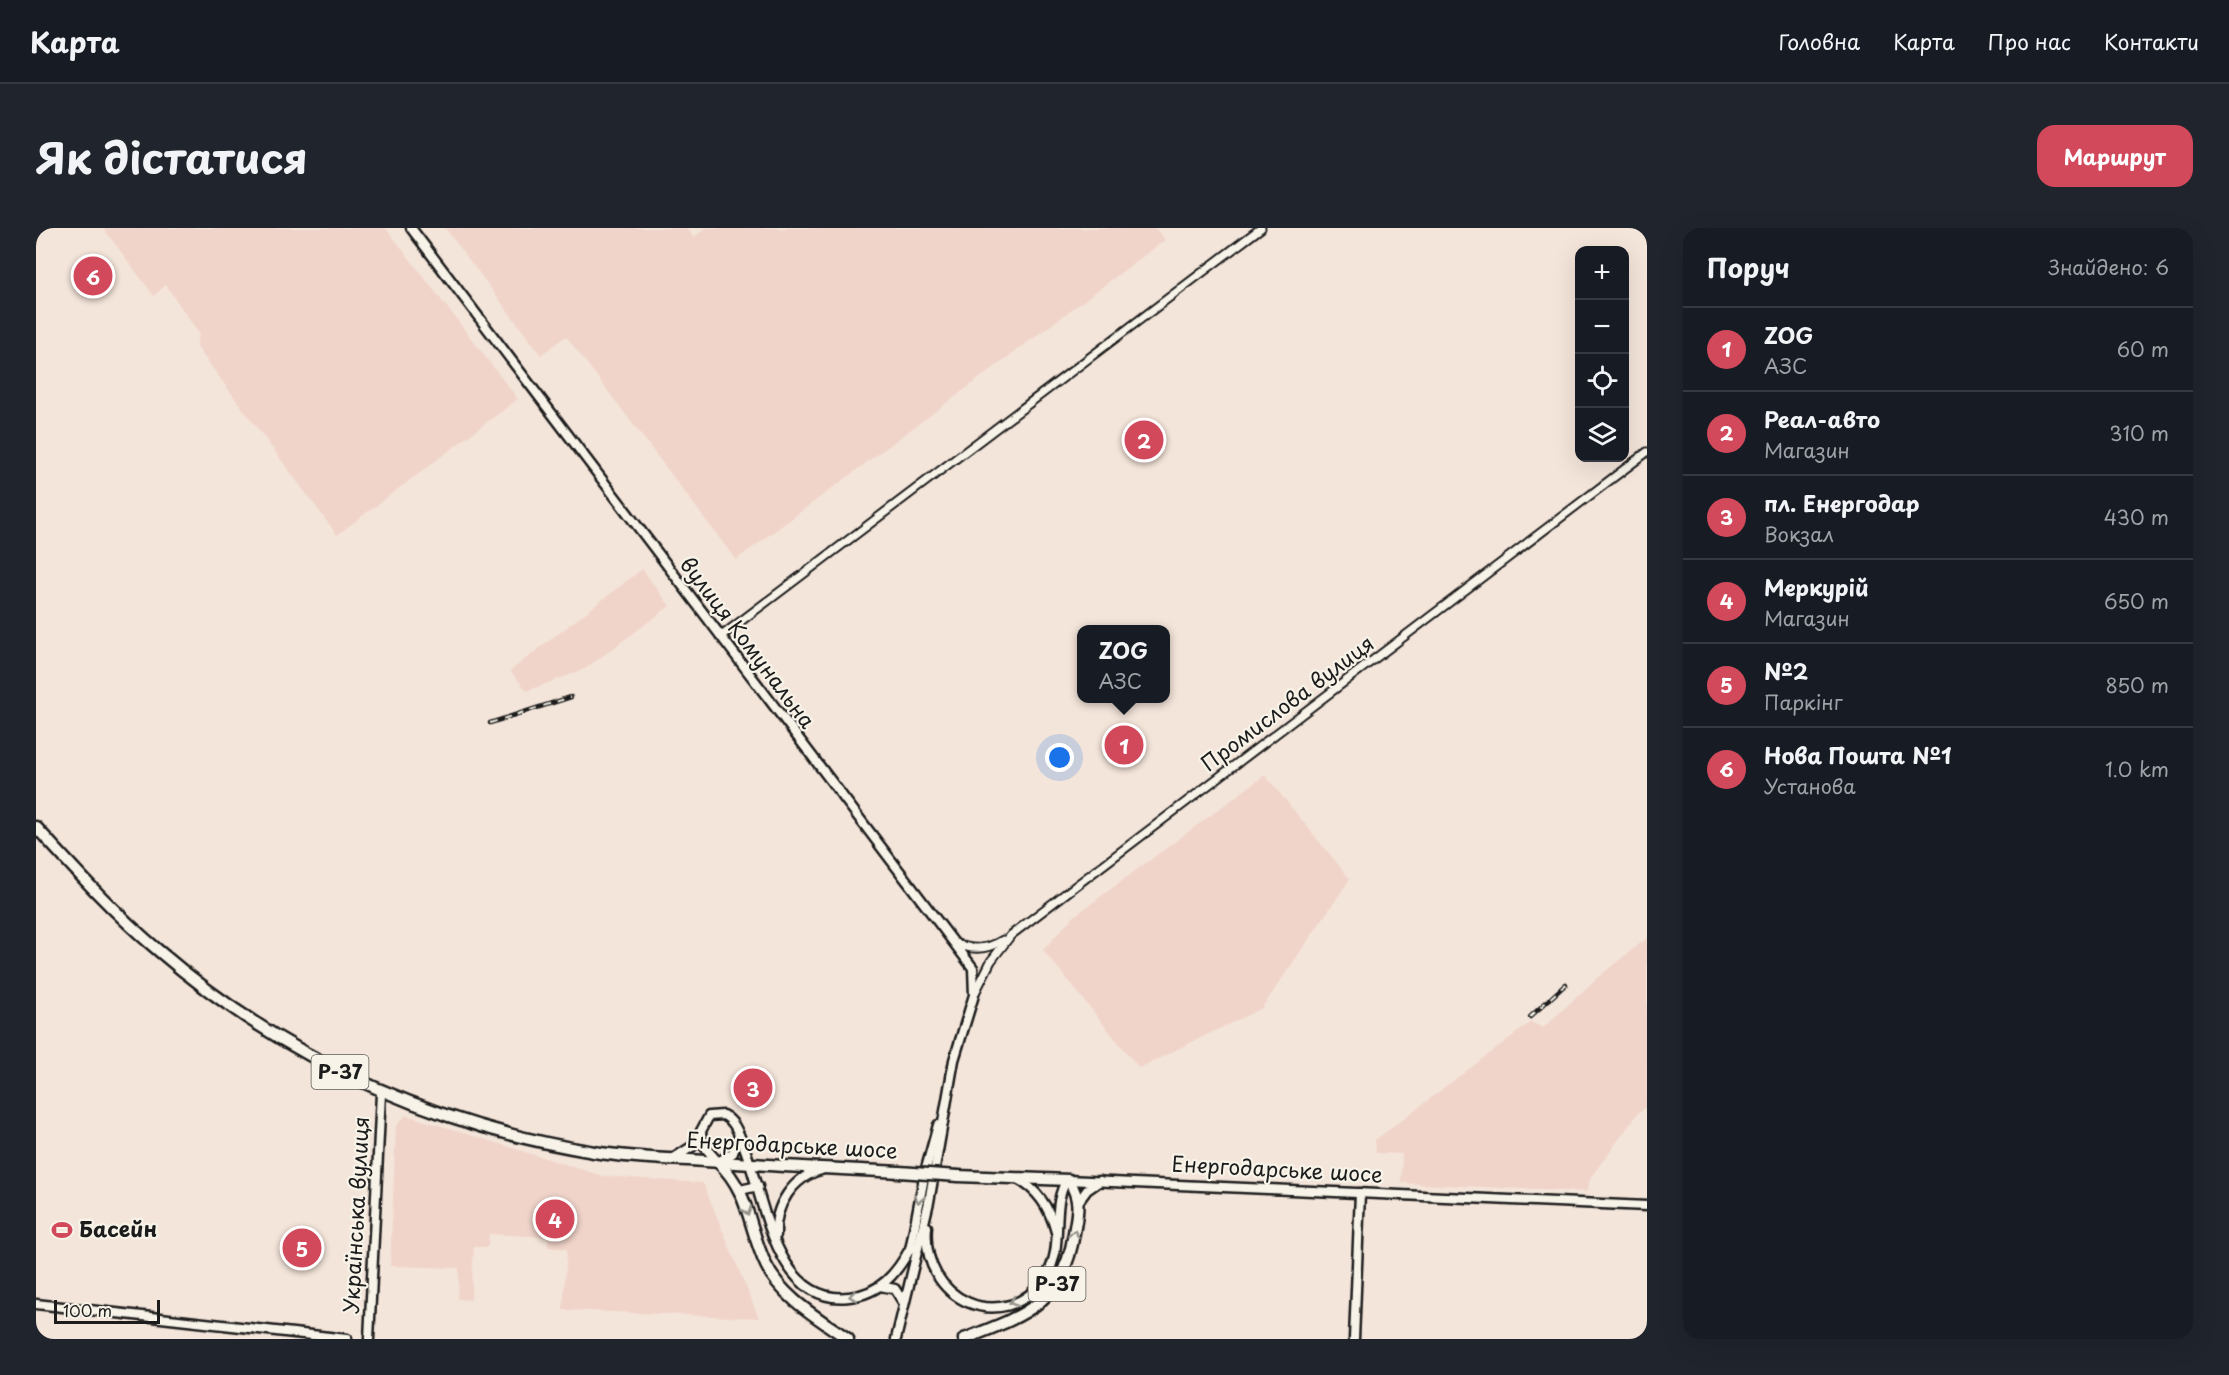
<!DOCTYPE html>
<html lang="uk">
<meta charset="utf-8">
<style>
body{margin:0;font-family:"Playpen Sans",sans-serif;background:#20242c;color:#f1f3f6}
.controls{position:absolute;right:18px;top:18px;display:grid;overflow:hidden;border-radius:12px;box-shadow:0 6px 24px #0002}
.controls button{width:54px;height:54px;display:grid;place-items:center;padding:0;border:0;border-bottom:2px solid #363941;background:#171b24;color:#f1f3f6;font:30px sans-serif}
.scale{position:absolute;left:18px;bottom:15px;width:106px;box-sizing:border-box;padding-left:6px;border:3px solid #1c1c1c;border-top:0;font-size:16px;line-height:21px;white-space:nowrap;color:#1c1c1c;-webkit-text-stroke:4px #f7f3e8;paint-order:stroke}
.you{position:absolute;left:1024px;top:530px;width:21px;height:21px;margin:-15px;border:4px solid #fff;border-radius:50%;background:#1a73e8;box-shadow:0 0 0 9px #1a73e833}
.badge{display:grid;place-items:center;width:39px;height:39px;border-radius:50%;background:#d1495b;color:#fff;font-size:20px;font-weight:700}
.pin{position:absolute;translate:-50% -50%;border:3px solid #fff;box-shadow:0 2px 6px #0006}
.popup{position:absolute;left:1041px;top:397px;width:93px;height:78px;box-sizing:border-box;display:grid;place-content:center;border-radius:12px;background:#171b24;filter:drop-shadow(0 2px 4px #0005);font-size:20px;white-space:nowrap;color:#9ea1a6}
.popup b{font-size:22px;color:#f1f3f6}
.popup::after{content:'';position:absolute;left:50%;top:100%;margin-left:-12px;border:12px solid transparent;border-top-color:#171b24}
.list{margin:0;padding:0;list-style:none}
h2{display:flex;justify-content:space-between;align-items:center;height:78px;margin:0;padding:0 24px;font-size:26px}
h2 small{font-size:20px;font-weight:400;color:#9ea1a6}
.list li{display:grid;grid-template-columns:39px 1fr auto;gap:18px;align-items:center;box-sizing:border-box;height:84px;padding:0 24px;border-top:2px solid #363941}
.list b{display:block;font-size:22px;white-space:nowrap}
.list p{margin:0;font-size:20px;white-space:nowrap;color:#9ea1a6}
.list em{font-size:20px;font-style:normal;color:#9ea1a6}
.icon{flex:none;width:33px;height:33px;fill:none;stroke:currentColor;stroke-width:2;stroke-linecap:round;stroke-linejoin:round}
.map{position:relative;flex:none;width:1611px;height:1111px;overflow:hidden;border-radius:18px}
header{display:flex;align-items:center;gap:36px;box-sizing:border-box;height:84px;padding:0 30px;background:#171b24;border-bottom:2px solid #363941}
header strong{font-size:28px}
nav{display:flex;gap:33px;margin-inline-start:auto;font-size:21px}
.intro{display:flex;align-items:center;justify-content:space-between;box-sizing:border-box;height:144px;padding:0 36px}
h1{margin:0;font-size:42px}
.button{padding:15px 27px;border-radius:18px;background:#d1495b;color:#fff;font-size:21px;font-weight:700}
main{display:flex;gap:36px;padding:0 36px}
aside{flex:1;background:#171b24;border-radius:18px;box-shadow:0 6px 24px #0002}
.map>svg:first-child{display:block}
</style>
<header>
<strong>Карта</strong>
<nav><a>Головна</a><a>Карта</a><a>Про нас</a><a>Контакти</a></nav>
</header>
<div class="intro"><h1>Як дістатися</h1><a class="button">Маршрут</a></div>
<main>
<div class="map">
<svg width="1611" height="1111" viewBox="0 0 1611 1111">
<rect width="100%" height="100%" fill="#f4e5da"/>
<filter id="ink" filterUnits="userSpaceOnUse"><feTurbulence type="fractalNoise" baseFrequency=".0167" numOctaves="2"/><feDisplacementMap in="SourceGraphic" scale="12" xChannelSelector="R" yChannelSelector="G"/><feConvolveMatrix kernelMatrix="1 2 1 2 8 2 1 2 1" color-interpolation-filters="sRGB"/></filter>
<g filter="url(#ink)">
<g fill="#f0d4ca">
<polygon points="67,0 350,0 482,171 301,307 160,118 163,106 130,57 118,68"/>
<polygon points="409,0 650,0 658,9 670,0 1119,0 1129,12 700,332 530,108 505,127"/>
<polygon points="606,341 634,378 549,441 491,463 474,443"/>
<polygon points="1229,547 1314,651 1226,780 1103,840 1007,722 1037,689"/>
<polygon points="1611,710 1611,879 1603,884 1555,949 1550,964 1365,955 1366,926 1340,925 1339,912 1495,794 1507,800 1562,749"/>
<polygon points="370,887 567,948 667,955 723,1090 527,1082 531,1021 512,1019 512,1009 453,1006 452,1019 438,1019 435,1072 422,1071 423,1040 354,1038 360,898"/>
</g>
<g fill="none" stroke-linecap="round" stroke-linejoin="round">
<g stroke="#1c1c1c" stroke-width="11">
<g id="minor">
<polyline points="684,409 1225,0"/>
<path d="M919 715C936 723 951 722 967 712"/>
<polyline points="939,765 955,733 975,707 1611,224"/>
</g>
</g>
<g stroke="#1c1c1c" stroke-width="13">
<g id="tertiary">
<polyline points="375,0 937,740 938,767 918,832 893,974 860,1111"/>
<polyline points="665,905 667,917 682,934 697,925 703,907"/>
<path d="M638 930 657 918 673 888 687 887C699 893 702 905 707 916 728 967 738 1078 813 1069 844 1066 861 1045 875 1019"/>
<path d="M981 951C1003 962 1014 981 1020 1004"/>
<polyline points="704,962 722,958"/>
<polyline points="1043,973 1051,962 1064,953"/>
<path d="M891 999C884 1073 968 1109 1009 1050 1030 1019 1013 979 1031 952L1611 978"/>
<path d="M740 1007C738 978 757 949 785 942"/>
<polyline points="874,1022 889,944 902,897"/>
<polyline points="844,1058 859,1061 867,1074"/>
<polyline points="0,1076 311,1111"/>
<polyline points="333,1111 345,865"/>
<polyline points="1318,1111 1324,965"/>
</g>
</g>
<g stroke="#1c1c1c" stroke-width="15">
<g id="primary">
<path d="M0 599C39 642 79 686 123 723 249 831 394 897 558 924 600 931 642 931 684 934 744 938 804 941 863 944"/>
<path d="M682 934C714 964 712 1000 730 1037 746 1070 784 1091 812 1111"/>
<path d="M922 948 1033 952C1045 973 1042 982 1038 1005 1028 1075 987 1088 928 1111"/>
</g>
</g>
<use href="#minor" stroke="#f7f3e8" stroke-width="7"/>
<use href="#tertiary" stroke="#f7f3e8" stroke-width="8"/>
<use href="#primary" stroke="#f7f3e8" stroke-width="10"/>
<g stroke="#1c1c1c" stroke-width="4.5">
<g id="rail">
<polyline points="454,495 535,469"/>
<polyline points="1494,789 1530,756"/>
</g>
</g>
<use href="#rail" stroke="#f7f3e8" stroke-width="2" stroke-dasharray="7" stroke-linecap="butt"/>
<g stroke="#1c1c1c" stroke-width="15" stroke-linecap="butt">
<polyline id="primary-bridge" points="863,944 922,948"/>
</g>
<use href="#primary-bridge" stroke="#f7f3e8" stroke-width="10"/>
</g>
<defs><path id="oneway-chevron" d="M-2-3.5L2.5 0L-2 3.5" fill="none" stroke-width="1.6" stroke-linecap="round" stroke-linejoin="round" transform="scale(1.5)"/></defs>
<g stroke="#94928c">
<use href="#oneway-chevron" transform="translate(883 971) rotate(101)"/>
<use href="#oneway-chevron" transform="translate(711 983) rotate(72)"/>
<use href="#oneway-chevron" transform="translate(1038 1006) rotate(-81)"/>
<use href="#oneway-chevron" transform="translate(817 1068) rotate(172)"/>
<use href="#oneway-chevron" transform="translate(977 1074) rotate(161)"/>
</g>
</g>
<defs>
<g id="stadium-bare" transform="scale(1.62)"><path d="M0-5a6.5 5 0 1 0 0 10a6.5 5 0 1 0 0-10ZM-3.5-1.8h7v3.6h-7Z" fill="#d1495b" stroke="#f7f3e8" stroke-width="2.5" paint-order="stroke"/></g>
</defs>
<g fill-rule="evenodd">
<use href="#stadium-bare" x="26" y="1002"/>
</g>
<g text-anchor="middle" stroke-width="4.5" stroke-linejoin="round" paint-order="stroke">
<g fill="#f7f3e8" stroke="#5e5c59" stroke-width="1.5">
<rect x="275.5" y="827" width="57" height="34" rx="4.5"/>
<rect x="992.5" y="1039" width="57" height="34" rx="4.5"/>
</g>
<g font-size="20" font-weight="bold" fill="#1c1c1c">
<text x="304" y="851">Р-37</text>
<text x="1021" y="1063">Р-37</text>
</g>
<g font-size="21" fill="#1c1c1c" stroke="#f7f3e8">
<text transform="translate(711 415) rotate(53)" y="7">вулиця Комунальна</text>
<text transform="translate(1252 476) rotate(-37)" y="7">Промислова вулиця</text>
<text transform="translate(756 918) rotate(3)" y="7">Енергодарське шосе</text>
<text transform="translate(1241 942) rotate(3)" y="7">Енергодарське шосе</text>
<text transform="translate(321 987) rotate(-87)" y="7">Українська вулиця</text>
</g>
<g font-size="21" font-weight="bold" fill="#1c1c1c" stroke="#f7f3e8" text-anchor="start">
<text x="43" y="1009">Басейн</text>
</g>
</g>
</svg>
<div class="controls">
<button>+</button>
<button>−</button>
<button><svg class="icon" aria-label="locate" viewBox="0 0 24 24"><circle cx="12" cy="12" r="6"/><path d="M12 2v4M12 18v4M2 12h4M18 12h4"/></svg></button>
<button><svg class="icon" aria-label="layers" viewBox="0 0 24 24"><path d="M12 4l9 5-9 5-9-5zM3 14l9 5 9-5"/></svg></button>
</div>
<div class="scale">100 m</div>
<div class="you"></div>
<div class="pin badge" style="left:1088px;top:517px">1</div>
<div class="popup"><b>ZOG</b>АЗС</div>
<div class="pin badge" style="left:1108px;top:212px">2</div>
<div class="pin badge" style="left:717px;top:860px">3</div>
<div class="pin badge" style="left:519px;top:991px">4</div>
<div class="pin badge" style="left:266px;top:1020px">5</div>
<div class="pin badge" style="left:57px;top:48px">6</div>
</div>
<aside>
<h2>Поруч<small>Знайдено: 6</small></h2>
<ul class="list">
<li><span class="badge">1</span><div><b>ZOG</b><p>АЗС</p></div><em>60 m</em></li>
<li><span class="badge">2</span><div><b>Реал-авто</b><p>Магазин</p></div><em>310 m</em></li>
<li><span class="badge">3</span><div><b>пл. Енергодар</b><p>Вокзал</p></div><em>430 m</em></li>
<li><span class="badge">4</span><div><b>Меркурій</b><p>Магазин</p></div><em>650 m</em></li>
<li><span class="badge">5</span><div><b>№2</b><p>Паркінг</p></div><em>850 m</em></li>
<li><span class="badge">6</span><div><b>Нова Пошта №1</b><p>Установа</p></div><em>1.0 km</em></li>
</ul>
</aside>
</main>
